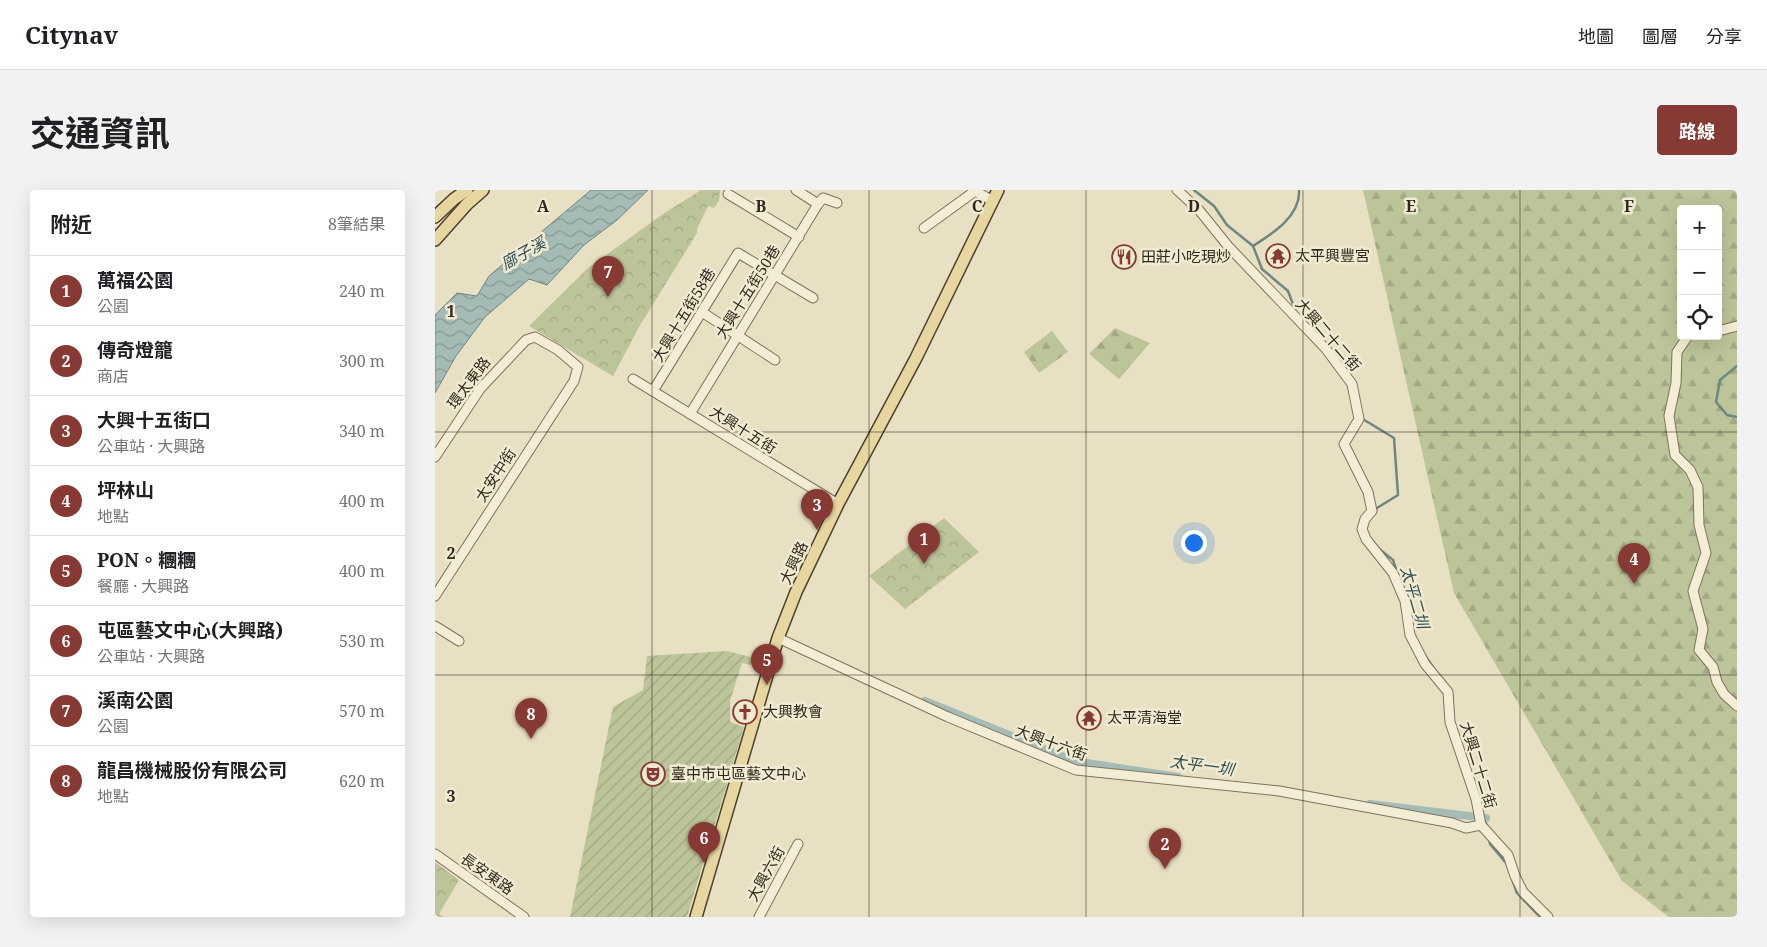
<!DOCTYPE html>
<html lang="zh-TW">
<meta charset="utf-8">
<style>
body{margin:0;font-family:"Noto Serif","Noto Sans TC",serif;background:#f2f2f2;color:#202124}
.controls{position:absolute;right:15px;top:15px;display:grid;overflow:hidden;border-radius:5px;box-shadow:0 5px 20px #0002}
.controls button{width:45px;height:45px;display:grid;place-items:center;padding:0;border:0;border-bottom:1px solid #e0e0e0;background:#fff;color:#202124;font:25px sans-serif}
.you{position:absolute;left:758px;top:352px;width:18px;height:18px;margin:-12px;border:4px solid #fff;border-radius:50%;background:#1a73e8;box-shadow:0 0 0 8px #1a73e833}
.badge{display:grid;place-items:center;width:32px;height:32px;border-radius:50%;background:#873934;color:#fff;font-size:16px;font-weight:700}
.pin{position:absolute;translate:-50% -41px;filter:drop-shadow(0 1px 2px #0008)}
.pin::after{content:'';position:absolute;top:26px;width:18px;height:15px;background:inherit;clip-path:polygon(0 0,100% 0,50% 100%)}
.list{margin:0;padding:0;list-style:none}
h2{display:flex;justify-content:space-between;align-items:center;height:65px;margin:0;padding:0 20px;font-size:21px}
h2 small{font-size:16px;font-weight:400;color:#757577}
.list li{display:grid;grid-template-columns:32px 1fr auto;gap:15px;align-items:center;box-sizing:border-box;height:70px;padding:0 20px;border-top:1px solid #e0e0e0}
.list b{display:block;font-size:19px;white-space:nowrap}
.list p{margin:0;font-size:16px;white-space:nowrap;color:#757577}
.list em{font-size:16px;font-style:normal;color:#757577}
.icon{flex:none;width:28px;height:28px;fill:none;stroke:currentColor;stroke-width:2;stroke-linecap:round;stroke-linejoin:round}
.map{position:relative;flex:none;width:1302px;height:727px;overflow:hidden;border-radius:5px}
header{display:flex;align-items:center;gap:30px;box-sizing:border-box;height:70px;padding:0 25px;background:#fff;border-bottom:1px solid #e0e0e0}
header strong{font-size:24px}
nav{display:flex;gap:28px;margin-inline-start:auto;font-size:18px}
.intro{display:flex;align-items:center;justify-content:space-between;box-sizing:border-box;height:120px;padding:0 30px}
h1{margin:0;font-size:35px}
.button{padding:12px 22px;border-radius:5px;background:#873934;color:#fff;font-size:18px;font-weight:700}
main{display:flex;gap:30px;padding:0 30px}
aside{flex:1;background:#fff;border-radius:5px;box-shadow:0 5px 20px #0002}
.map>svg:first-child{display:block}
</style>
<header>
<strong>Citynav</strong>
<nav><a>地圖</a><a>圖層</a><a>分享</a></nav>
</header>
<div class="intro"><h1>交通資訊</h1><a class="button">路線</a></div>
<main>
<aside>
<h2>附近<small>8筆結果</small></h2>
<ul class="list">
<li><span class="badge">1</span><div><b>萬福公園</b><p>公園</p></div><em>240 m</em></li>
<li><span class="badge">2</span><div><b>傳奇燈籠</b><p>商店</p></div><em>300 m</em></li>
<li><span class="badge">3</span><div><b>大興十五街口</b><p>公車站 · 大興路</p></div><em>340 m</em></li>
<li><span class="badge">4</span><div><b>坪林山</b><p>地點</p></div><em>400 m</em></li>
<li><span class="badge">5</span><div><b>PON。糰糰</b><p>餐廳 · 大興路</p></div><em>400 m</em></li>
<li><span class="badge">6</span><div><b>屯區藝文中心(大興路)</b><p>公車站 · 大興路</p></div><em>530 m</em></li>
<li><span class="badge">7</span><div><b>溪南公園</b><p>公園</p></div><em>570 m</em></li>
<li><span class="badge">8</span><div><b>龍昌機械股份有限公司</b><p>地點</p></div><em>620 m</em></li>
</ul>
</aside>
<div class="map">
<svg width="1302" height="727" viewBox="0 0 1302 727">
<defs>
<pattern id="forest-firs" width="22" height="20" patternUnits="userSpaceOnUse" patternTransform="scale(1.25)"><rect width="22" height="20" fill="#bcc499"/><path d="M5 1l3.5 6h-7zM16 11l3.5 6h-7z" fill="#a2a883"/></pattern>
<pattern id="park-crowns" width="20" height="18" patternUnits="userSpaceOnUse" patternTransform="scale(1.25)"><rect width="20" height="18" fill="#bcc499"/><path d="M2 6a3 3 0 1 1 6 0M12 15a3 3 0 1 1 6 0" fill="none" stroke="#a2a883"/></pattern>
<pattern id="garden-furrows" width="10" height="10" patternUnits="userSpaceOnUse" patternTransform="scale(1.25)"><rect width="10" height="10" fill="#bcc499"/><path d="M-1 1l2-2M0 10L10 0M9 11l2-2" fill="none" stroke="#a2a883"/></pattern>
<pattern id="water-waves" width="16" height="10" patternUnits="userSpaceOnUse" patternTransform="scale(1.25)"><rect width="16" height="10" fill="#a5bbb6"/><path d="M0 5q4-4 8 0t8 0" fill="none" stroke="#879893"/></pattern>
</defs>
<rect width="100%" height="100%" fill="#e8e0c3"/>
<g fill="url(#forest-firs)" fill-rule="evenodd">
<path d="M928 0H1302V727H1234L1187 691 1019 403ZM1246 19H1283V146H1246Z"/>
<polygon points="680,138 715,153 684,189 654,164"/>
<polygon points="617,141 633,162 604,183 589,162"/>
</g>
<g fill="url(#park-crowns)">
<polygon points="266,0 285,0 284,11 279,18 273,16 262,39 262,43 204,137 178,186 94,136 153,78 228,24"/>
<polygon points="509,328 544,362 470,419 434,386"/>
<polygon points="0,672 24,690 4,724 9,727 0,727"/>
</g>
<polygon fill="url(#garden-furrows)" points="292,461 327,470 325,477 307,473 295,511 295,532 309,537 252,727 135,727 178,517 208,500 212,466"/>
<polygon fill="url(#water-waves)" stroke="#6d8883" points="156,0 213,0 182,30 149,55 112,95 94,89 50,127 21,166 0,203 0,125 22,103 42,106 54,86"/>
<g fill="none" stroke-linecap="round" stroke-linejoin="round">
<g stroke="#6d8883" stroke-width="2.5">
<polyline points="759,0 779,16 792,35 818,56 827,79 853,101 861,122"/>
<path d="M818 56C837 44 866 26 864 0"/>
<polyline points="1302,176 1285,190 1281,212 1292,225 1302,227"/>
<polyline points="926,228 959,248 963,305 942,318 940,322"/>
<polyline points="943,358 958,370 962,382"/>
<polyline points="991,467 998,477"/>
<polyline points="1047,620 1052,637"/>
<polyline points="1054,647 1055,654 1071,673"/>
<polyline points="1077,689 1082,703 1105,727"/>
</g>
<g stroke="#a5bbb6" stroke-width="8">
<polyline points="490,511 639,571 743,587"/>
<polyline points="935,614 1051,628"/>
</g>
<g stroke="#80725c" stroke-width="11">
<g id="minor">
<polyline points="361,0 383,14"/>
<polyline points="742,0 764,20 793,56 891,159 917,194 924,229 909,254 933,302 937,321 930,329 927,339 931,349 958,383 970,411 975,445 990,474 1013,502 1015,532 1041,609 1046,635"/>
<polyline points="293,4 364,47"/>
<polyline points="489,38 540,1 558,11"/>
<polyline points="267,122 340,170"/>
<polyline points="1283,141 1302,136"/>
<polyline points="1253,146 1242,162 1241,193 1234,226 1240,265 1255,280 1263,297 1264,335 1271,363 1258,401 1268,439 1264,460 1278,477 1282,492 1289,504 1302,516"/>
<polyline points="198,189 403,314"/>
<polyline points="218,201 303,63 378,108"/>
<polyline points="255,224 383,14 388,8 402,13"/>
<polyline points="0,267 45,199 91,150 100,147 123,160 143,177 139,191 0,406"/>
<polyline points="0,436 24,451"/>
<polyline points="343,448 513,527 641,580 844,601 1017,633 1031,638 1046,635"/>
<polyline points="1046,635 1073,665 1080,686 1088,702 1113,727"/>
<polyline points="0,664 89,727"/>
<polyline points="324,727 363,654"/>
</g>
</g>
<g stroke="#4e4030" stroke-width="14">
<g id="major">
<polyline points="0,27 19,9 32,0"/>
<polyline points="0,50 32,14 48,0"/>
<polyline points="261,727 343,448 361,402 403,314 481,168 563,0"/>
</g>
</g>
<use href="#minor" stroke="#f4edd5" stroke-width="9"/>
<use href="#major" stroke="#e7d69f" stroke-width="11"/>
</g>
<path fill="none" stroke="#32291e" stroke-width="1" stroke-opacity="0.55" d="M217 0V727M434 0V727M651 0V727M868 0V727M1085 0V727M0 242H1302M0 485H1302"/>
<defs>
<g id="temple-ring" transform="scale(1.25)"><circle r="9.5" fill="#f0ead2" stroke="#873934" stroke-width="1.5"/><path d="M0-6L5-2H3V0L6.5 2.5H4V6H1.5V3h-3V6H-4V2.5H-6.5L-3 0V-2H-5Z" fill="#873934"/></g>
<g id="restaurant-ring" transform="scale(1.25)"><circle r="9.5" fill="#f0ead2" stroke="#873934" stroke-width="1.5"/><path d="M-5-6h1v4h1v-4h1v4h1v-4h1v5L-1.5 .5V6h-2V.5L-5-1ZM5-6V6H3V1.5H1.5Q1.5-4 5-6Z" fill="#873934"/></g>
<g id="church-ring" transform="scale(1.25)"><circle r="9.5" fill="#f0ead2" stroke="#873934" stroke-width="1.5"/><path d="M-1.2-6h2.4v3.5h3.3v2.4h-3.3V6h-2.4V-.1h-3.3v-2.4h3.3Z" fill="#873934"/></g>
<g id="theatre-ring" transform="scale(1.25)"><circle r="9.5" fill="#f0ead2" stroke="#873934" stroke-width="1.5"/><path d="M-5-5.5Q0-4 5-5.5V0Q5 5 0 6Q-5 5-5 0ZM-3.3-2.5H-1v1.5H-3.3ZM1-2.5H3.3v1.5H1ZM-2.8 1Q0 5.5 2.8 1Z" fill="#873934"/></g>
</defs>
<g fill-rule="evenodd">
<use href="#temple-ring" x="843" y="66"/>
<use href="#restaurant-ring" x="689" y="67"/>
<use href="#church-ring" x="310" y="522"/>
<use href="#temple-ring" x="654" y="528"/>
<use href="#theatre-ring" x="218" y="584"/>
</g>
<g text-anchor="middle" stroke-width="5" stroke-linejoin="round" paint-order="stroke">
<g font-size="15" fill="#32291e" stroke="#f0ead2" text-anchor="start">
<text x="860" y="71">太平興豐宮</text>
<text x="706" y="72">田莊小吃現炒</text>
<text x="328" y="527">大興教會</text>
<text x="672" y="533">太平清海堂</text>
<text x="236" y="589">臺中市屯區藝文中心</text>
</g>
<g font-size="15" fill="#32291e" stroke="#f0ead2">
<text transform="translate(313 102) rotate(-58)" y="5">大興十五街50巷</text>
<text transform="translate(249 125) rotate(-59)" y="5">大興十五街58巷</text>
<text transform="translate(893 145) rotate(49)" y="5">大興二十二街</text>
<text transform="translate(34 193) rotate(-53)" y="5">環太東路</text>
<text transform="translate(308 240) rotate(32)" y="5">大興十五街</text>
<text transform="translate(61 285) rotate(-57)" y="5">太安中街</text>
<text transform="translate(359 373) rotate(-65)" y="5">大興路</text>
<text transform="translate(616 553) rotate(20)" y="5">大興十六街</text>
<text transform="translate(1043 575) rotate(73)" y="5">大興二十二街</text>
<text transform="translate(52 684) rotate(35)" y="5">長安東路</text>
<text transform="translate(331 684) rotate(-61)" y="5">大興六街</text>
</g>
<g font-size="16" font-style="italic" fill="#304f50" stroke="#f0ead2">
<text transform="translate(88 63) rotate(-29)" y="6">廍子溪</text>
<text transform="translate(980 407) rotate(74)" y="6">太平二圳</text>
<text transform="translate(767 575) rotate(8)" y="6">太平一圳</text>
</g>
</g>
<g font-size="16" text-anchor="middle" font-weight="bold" fill="#32291e" stroke="#f0ead2" stroke-width="5" stroke-linejoin="round" paint-order="stroke">
<text x="108" y="22">A</text>
<text x="326" y="22">B</text>
<text x="542" y="22">C</text>
<text x="759" y="22">D</text>
<text x="976" y="22">E</text>
<text x="1194" y="22">F</text>
<text x="16" y="127">1</text>
<text x="16" y="369">2</text>
<text x="16" y="612">3</text>
</g>
</svg>
<div class="controls">
<button>+</button>
<button>−</button>
<button><svg class="icon" aria-label="locate" viewBox="0 0 24 24"><circle cx="12" cy="12" r="6"/><path d="M12 2v4M12 18v4M2 12h4M18 12h4"/></svg></button>
</div>
<div class="you"></div>
<div class="pin badge" style="left:489px;top:374px">1</div>
<div class="pin badge" style="left:730px;top:679px">2</div>
<div class="pin badge" style="left:382px;top:340px">3</div>
<div class="pin badge" style="left:1199px;top:394px">4</div>
<div class="pin badge" style="left:332px;top:495px">5</div>
<div class="pin badge" style="left:269px;top:673px">6</div>
<div class="pin badge" style="left:173px;top:107px">7</div>
<div class="pin badge" style="left:96px;top:549px">8</div>
</div>
</main>
